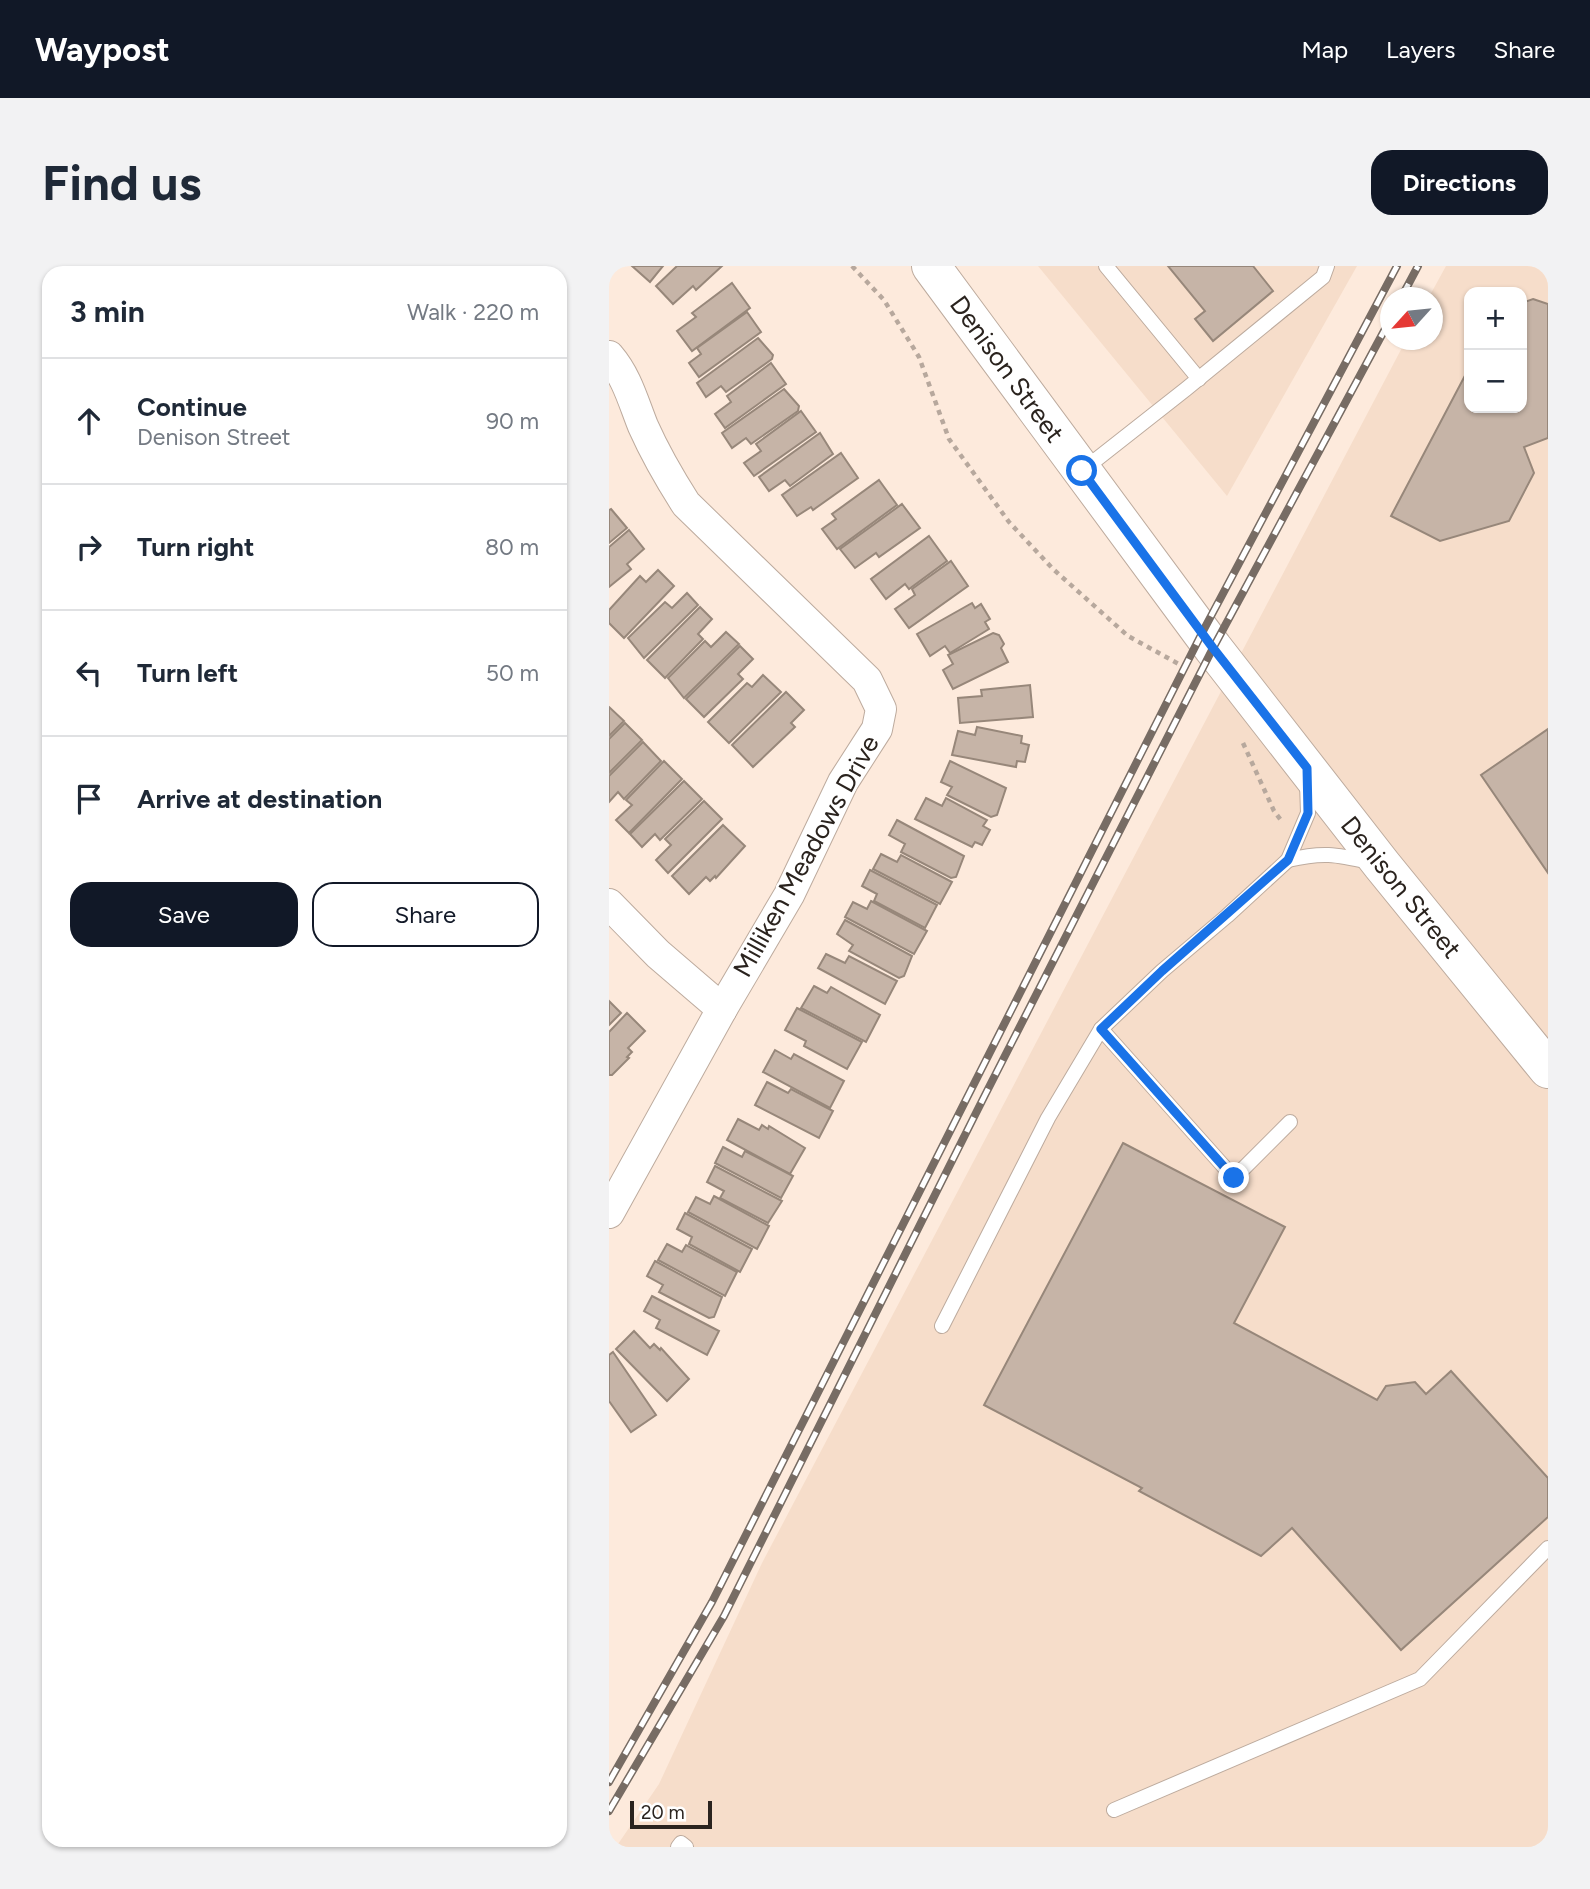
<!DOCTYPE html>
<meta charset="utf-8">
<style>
body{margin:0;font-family:Figtree,sans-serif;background:#f2f2f3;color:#1f2937}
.controls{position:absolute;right:21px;top:21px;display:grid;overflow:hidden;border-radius:14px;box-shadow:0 2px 5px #0004}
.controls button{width:63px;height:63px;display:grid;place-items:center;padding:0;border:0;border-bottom:2px solid #e0e1e3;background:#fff;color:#1f2937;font:35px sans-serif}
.compass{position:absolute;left:771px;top:21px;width:63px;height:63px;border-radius:50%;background:#fff;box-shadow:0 2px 5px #0004;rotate:243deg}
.scale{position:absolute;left:21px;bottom:18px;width:82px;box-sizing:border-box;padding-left:7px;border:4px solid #2a231e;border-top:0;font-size:19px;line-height:24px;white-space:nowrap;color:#2a231e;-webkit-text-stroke:5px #fff;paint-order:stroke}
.stop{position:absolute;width:21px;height:21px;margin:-16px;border:5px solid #1a73e8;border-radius:50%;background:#fff}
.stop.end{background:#1a73e8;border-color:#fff;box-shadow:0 2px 7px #0008}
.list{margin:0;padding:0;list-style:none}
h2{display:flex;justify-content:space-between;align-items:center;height:91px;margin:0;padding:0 28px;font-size:30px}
h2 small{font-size:23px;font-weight:400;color:#747a83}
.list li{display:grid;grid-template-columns:46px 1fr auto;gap:21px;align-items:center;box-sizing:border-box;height:126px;padding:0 28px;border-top:2px solid #e0e1e3}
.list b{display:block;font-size:26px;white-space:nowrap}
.list p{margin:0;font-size:23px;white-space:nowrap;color:#747a83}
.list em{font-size:23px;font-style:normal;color:#747a83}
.actions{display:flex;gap:14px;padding:21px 28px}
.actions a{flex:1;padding:16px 0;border:2px solid #111827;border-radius:21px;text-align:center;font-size:24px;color:#111827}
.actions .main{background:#111827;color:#fff}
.icon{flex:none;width:38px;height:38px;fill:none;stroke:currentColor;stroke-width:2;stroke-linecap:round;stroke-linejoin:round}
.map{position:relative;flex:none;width:939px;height:1581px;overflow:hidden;border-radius:21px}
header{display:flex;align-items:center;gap:42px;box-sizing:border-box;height:98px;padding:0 35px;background:#111827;color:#fff}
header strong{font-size:33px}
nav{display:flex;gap:38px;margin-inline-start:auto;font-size:24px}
.intro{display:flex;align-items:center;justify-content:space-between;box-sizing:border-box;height:168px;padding:0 42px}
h1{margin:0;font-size:49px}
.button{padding:18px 32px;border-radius:21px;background:#111827;color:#fff;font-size:24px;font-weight:700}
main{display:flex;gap:42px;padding:0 42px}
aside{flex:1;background:#fff;border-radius:21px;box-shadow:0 2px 5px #0004}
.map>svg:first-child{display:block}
</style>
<header>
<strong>Waypost</strong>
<nav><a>Map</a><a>Layers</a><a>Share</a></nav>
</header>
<div class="intro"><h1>Find us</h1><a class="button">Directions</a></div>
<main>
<aside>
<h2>3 min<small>Walk · 220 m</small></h2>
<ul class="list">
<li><svg class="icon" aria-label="ahead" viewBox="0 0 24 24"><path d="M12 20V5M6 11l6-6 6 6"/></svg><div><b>Continue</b><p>Denison Street</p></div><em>90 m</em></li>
<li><svg class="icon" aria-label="right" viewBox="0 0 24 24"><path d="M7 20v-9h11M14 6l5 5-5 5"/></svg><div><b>Turn right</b></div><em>80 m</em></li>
<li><svg class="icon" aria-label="left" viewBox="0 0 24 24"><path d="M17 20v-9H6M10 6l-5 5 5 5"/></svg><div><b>Turn left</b></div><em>50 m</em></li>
<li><svg class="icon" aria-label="arrive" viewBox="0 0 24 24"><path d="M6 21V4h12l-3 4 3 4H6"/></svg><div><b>Arrive at destination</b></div></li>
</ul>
<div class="actions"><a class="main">Save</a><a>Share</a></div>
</aside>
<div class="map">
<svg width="939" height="1581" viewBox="0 0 939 1581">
<rect width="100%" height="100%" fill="#fdeadc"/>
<g fill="#f6ddca" fill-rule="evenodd">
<polygon points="429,0 748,0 618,230"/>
<path d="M837 0H939V1581H7L50 1518 153 1297 796 76 797 74H824V32L820 31ZM860 26H913V142H860Z"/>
</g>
<g fill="#c6b4a7" stroke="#97877a" stroke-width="2">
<polygon points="23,0 54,0 41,16"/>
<polygon points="68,0 113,0 87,24 84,20 64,38 47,20"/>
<polygon points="559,0 644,0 664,25 604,75 586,53 596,45"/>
<polygon points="123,17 141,42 83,85 68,65 87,51 83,47"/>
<polygon points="924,33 939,38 939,172 915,181 925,207 900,255 831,275 782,250 860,102 860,142 913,142 913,37"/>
<polygon points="138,46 152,66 90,111 80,97 92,88 88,82"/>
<polygon points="149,72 164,89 163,93 117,126 112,120 97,131 88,117"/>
<polygon points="162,97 177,118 116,162 106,148 122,136 118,130"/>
<polygon points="175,123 190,140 189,145 142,178 137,172 123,182 113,167"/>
<polygon points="192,145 207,166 145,210 135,197 152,185 147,178"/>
<polygon points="211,167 224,188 181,220 176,214 160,225 150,211"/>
<polygon points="232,187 249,212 204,244 202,241 188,250 173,229"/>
<polygon points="270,214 288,239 228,283 213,263 227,253 223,248"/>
<polygon points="293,238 311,262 270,291 267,287 246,302 231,283"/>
<polygon points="2,243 18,262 0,277 0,244"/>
<polygon points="20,264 35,283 18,298 22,303 0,321 0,281"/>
<polygon points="320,270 338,295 300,323 296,318 277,333 262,313"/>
<polygon points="342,295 359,320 300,362 286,343 306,329 303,323"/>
<polygon points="49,304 65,320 15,372 0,357 0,344 31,310 37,316"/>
<polygon points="78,327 89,339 35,392 19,372 56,336 63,342"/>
<polygon points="363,337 366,342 372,338 381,353 376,356 380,363 341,387 336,380 321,390 308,368"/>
<polygon points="91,341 103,353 89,368 94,373 56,412 38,394"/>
<polygon points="117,366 130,378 75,432 59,412 96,375 102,381"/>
<polygon points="384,367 390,369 395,378 392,382 399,396 344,423 334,404 344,398 339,389"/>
<polygon points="131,380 144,393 129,408 134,413 95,451 77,433"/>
<polygon points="154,409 172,426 120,477 99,456 138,417 143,421"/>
<polygon points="421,419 424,451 351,457 349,432 373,430 372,424"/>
<polygon points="177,426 195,444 182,457 186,461 144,501 123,479"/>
<polygon points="0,441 15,455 0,470"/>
<polygon points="16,457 33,474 0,507 0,473"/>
<polygon points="368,461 413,470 412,477 420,479 416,496 408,495 407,501 343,489 349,465 366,469"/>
<polygon points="939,463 939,607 872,509"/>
<polygon points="34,476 52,495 15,533 9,526 0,536 0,510"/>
<polygon points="55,495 73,513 20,567 7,554 23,539 17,534"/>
<polygon points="341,495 397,522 388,549 382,551 338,529 343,521 332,516"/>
<polygon points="75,515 93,533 51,574 46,568 33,581 21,568"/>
<polygon points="317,532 333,540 337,532 378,554 374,560 381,564 373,579 366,576 363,581 306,553"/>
<polygon points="95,535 113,553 59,607 47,594 62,579 56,573"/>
<polygon points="288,554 355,590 347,611 342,612 292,586 296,578 280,569"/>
<polygon points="114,559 136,580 107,612 106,610 101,615 97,611 80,628 63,610"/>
<polygon points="272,588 288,596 292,589 343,616 331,638 264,603"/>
<polygon points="261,604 328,639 316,662 265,635 268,628 253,620"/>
<polygon points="262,635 318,665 305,688 236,651 244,636 258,643"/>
<polygon points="236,654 303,690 295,710 290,712 240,685 244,679 228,668"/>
<polygon points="217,688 236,697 240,690 288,715 276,738 209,702"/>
<polygon points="205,720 218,727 222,721 271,749 257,776 192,742"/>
<polygon points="0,735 12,747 0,759"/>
<polygon points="188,742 253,776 238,803 195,780 197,775 176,764"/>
<polygon points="18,747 36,765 19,782 23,786 18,791 20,792 3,809 0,809 0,766"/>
<polygon points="166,784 182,793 185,788 235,815 221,842 154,806"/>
<polygon points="158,816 179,827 182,823 224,845 210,872 146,839"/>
<polygon points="129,853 150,864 153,859 159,863 160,860 196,882 181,908 118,874"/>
<polygon points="514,877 676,961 625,1057 768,1134 777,1120 806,1116 817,1128 842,1105 939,1212 939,1251 792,1384 683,1262 652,1290 530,1225 533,1222 375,1139"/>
<polygon points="114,881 133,891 136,885 184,910 172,932 106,897"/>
<polygon points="106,900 173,935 159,957 111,932 115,925 98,916"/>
<polygon points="105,930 160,960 148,983 79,946 87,931 101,938"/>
<polygon points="76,947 143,983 131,1006 80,978 83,971 68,963"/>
<polygon points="58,978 73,986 77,979 128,1006 116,1030 49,994"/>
<polygon points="46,995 113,1031 105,1051 100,1052 50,1026 54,1019 38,1010"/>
<polygon points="43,1030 110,1065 98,1089 47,1062 51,1054 35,1045"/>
<polygon points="25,1065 41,1082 45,1078 51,1084 52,1082 80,1113 58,1135 7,1083"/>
<polygon points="4,1086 47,1149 22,1166 0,1135 0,1089"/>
</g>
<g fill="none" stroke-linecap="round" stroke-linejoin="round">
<g stroke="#bdab9e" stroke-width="16">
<g id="service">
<polyline points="497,0 590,113"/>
<polyline points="474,204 577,123 714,11 718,0"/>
<path d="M679 594C713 586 726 588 760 596"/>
<polyline points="492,763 625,912 681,856"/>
<polyline points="333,1060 439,852 492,763 553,705 618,650 679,594 699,547 698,517"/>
<polyline points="505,1544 811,1413 939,1282"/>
<polyline points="69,1581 72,1577 77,1581"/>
</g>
</g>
<g stroke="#bdab9e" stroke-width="32">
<g id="minor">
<path d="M0 90C18 111 24 135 34 160 46 187 61 213 77 238L258 414 272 443 268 463 234 516 180 629 113 743 0 947"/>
<polyline points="0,638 49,688 113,743"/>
</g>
</g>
<g stroke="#bdab9e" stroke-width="40">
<polyline id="secondary" points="322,0 604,382 773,599 939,803"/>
</g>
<g stroke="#b7a89d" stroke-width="4.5" stroke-dasharray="5 5" stroke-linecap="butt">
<polyline points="243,0 275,34 310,91 340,173 400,256 444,303 519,370 577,402"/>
<polyline points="634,477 665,545 674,557"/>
</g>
<use href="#service" stroke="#fff" stroke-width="14"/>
<use href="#minor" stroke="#fff" stroke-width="30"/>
<use href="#secondary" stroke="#fff" stroke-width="38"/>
<g stroke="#776c64" stroke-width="8">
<g id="rail">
<polyline points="792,32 809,0"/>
<polyline points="0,1516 103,1336 593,367 788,0"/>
<polyline points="0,1545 115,1350 376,829 604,382 782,52"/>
</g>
</g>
<use href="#rail" stroke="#fff" stroke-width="5" stroke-dasharray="16" stroke-linecap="butt"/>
</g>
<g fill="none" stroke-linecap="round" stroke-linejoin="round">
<polyline stroke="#1a73e8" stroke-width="9" points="473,205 604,382 698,502 699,547 679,594 553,705 492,763 625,912"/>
</g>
<g text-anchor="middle" stroke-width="5" stroke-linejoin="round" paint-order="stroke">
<g font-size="26" fill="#2a231e" stroke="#fff">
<text transform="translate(398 103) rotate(54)" y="9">Denison Street</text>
<text transform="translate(197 590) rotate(-61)" y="9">Milliken Meadows Drive</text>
<text transform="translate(792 621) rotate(51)" y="9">Denison Street</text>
</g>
</g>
</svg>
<div class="controls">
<button>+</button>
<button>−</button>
</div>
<svg class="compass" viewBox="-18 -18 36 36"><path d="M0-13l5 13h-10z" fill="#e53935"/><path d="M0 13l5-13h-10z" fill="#747a83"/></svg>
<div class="scale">20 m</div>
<div class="stop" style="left:473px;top:205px"></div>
<div class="stop end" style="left:625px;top:912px"></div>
</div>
</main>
